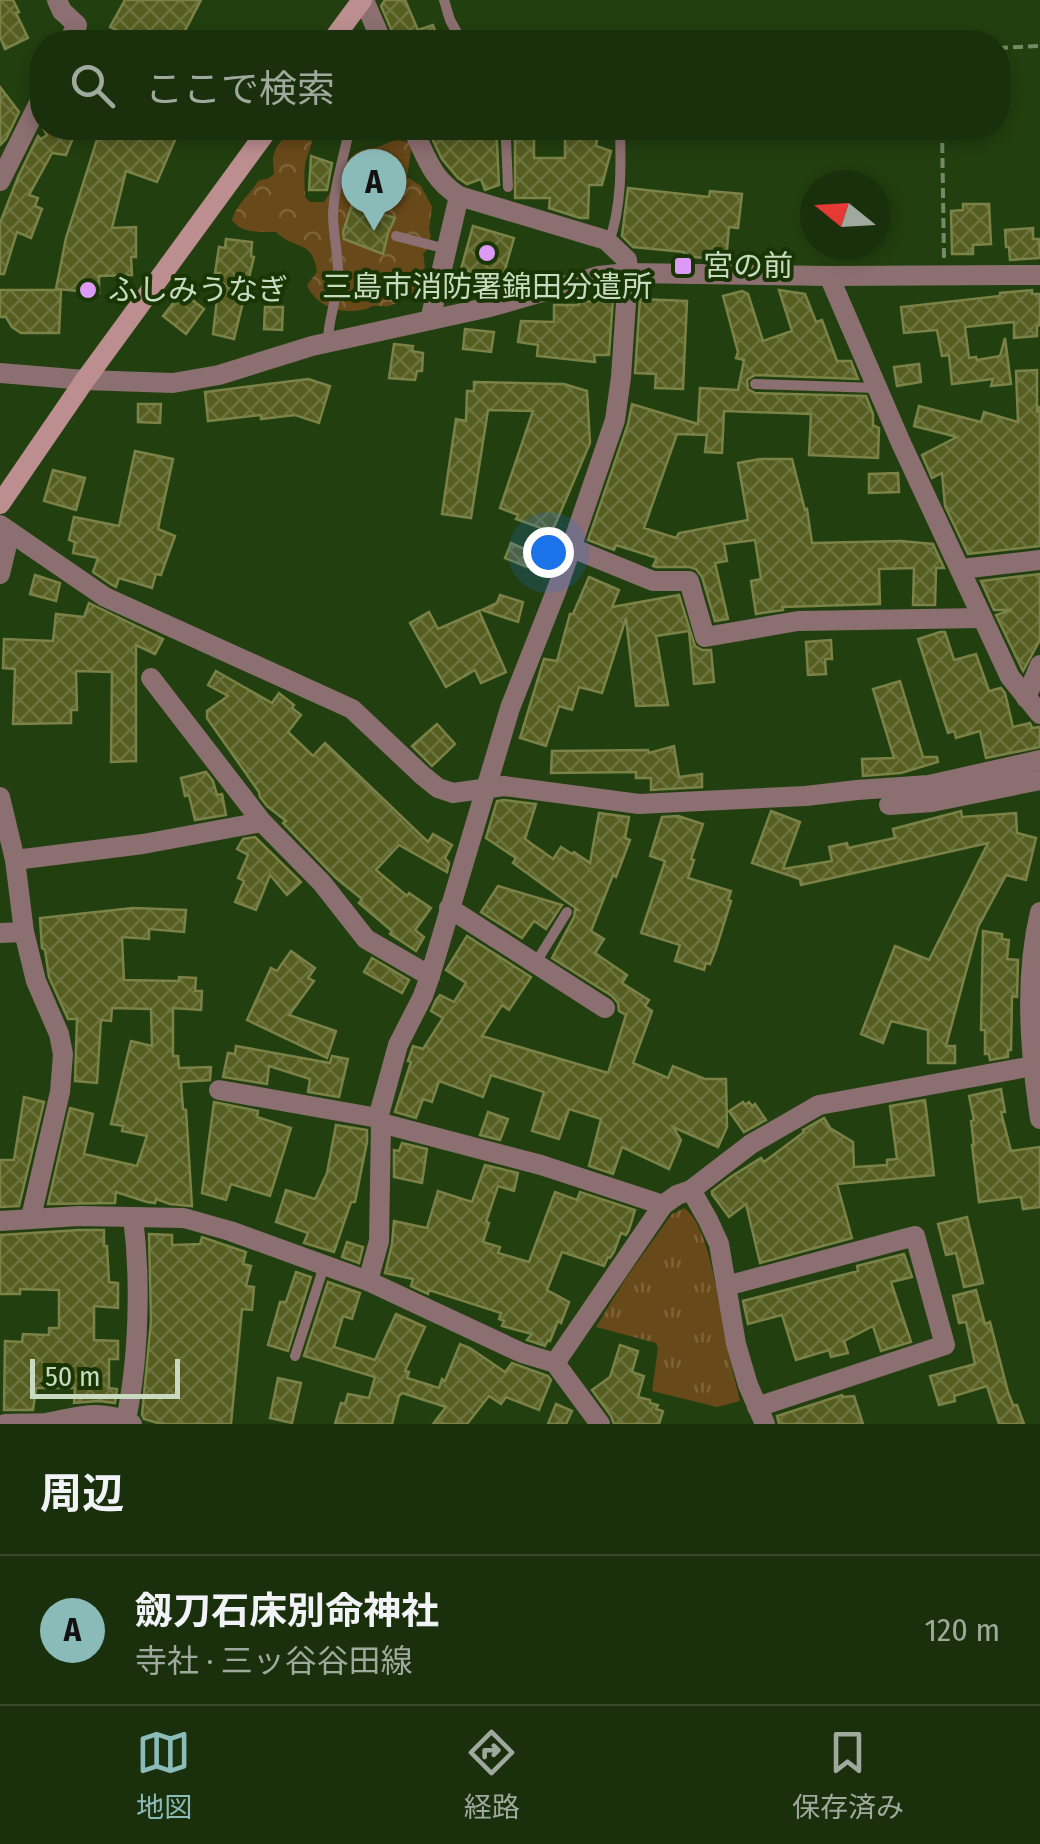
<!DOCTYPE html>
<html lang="ja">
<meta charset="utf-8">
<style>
body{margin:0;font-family:"Fira Sans Condensed","Noto Sans JP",sans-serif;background:#233714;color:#f1f3f6}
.compass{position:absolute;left:800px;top:170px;width:90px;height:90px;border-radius:50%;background:#1a2f0b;box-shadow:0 5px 15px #0003;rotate:288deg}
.scale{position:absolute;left:30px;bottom:25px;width:150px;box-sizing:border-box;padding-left:10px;border:5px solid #c8dabf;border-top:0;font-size:28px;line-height:35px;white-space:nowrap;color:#c8dabf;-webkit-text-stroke:8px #183503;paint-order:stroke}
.you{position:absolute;left:548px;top:552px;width:35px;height:35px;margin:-25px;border:8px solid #fff;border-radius:50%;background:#1a73e8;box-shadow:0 0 0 15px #1a73e833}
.badge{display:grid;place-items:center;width:65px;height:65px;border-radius:50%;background:#8bbbb9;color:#111;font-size:32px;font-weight:700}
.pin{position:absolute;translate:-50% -82px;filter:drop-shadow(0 2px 5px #0008)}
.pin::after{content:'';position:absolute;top:52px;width:35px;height:30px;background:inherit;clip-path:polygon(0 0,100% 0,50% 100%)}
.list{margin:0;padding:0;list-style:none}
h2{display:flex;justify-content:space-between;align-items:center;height:130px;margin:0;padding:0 40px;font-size:42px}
h2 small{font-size:32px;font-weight:400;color:#9fa99d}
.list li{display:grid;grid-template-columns:65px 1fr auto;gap:30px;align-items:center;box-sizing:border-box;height:150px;padding:0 40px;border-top:2px solid #384a2c}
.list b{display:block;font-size:38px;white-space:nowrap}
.list p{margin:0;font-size:32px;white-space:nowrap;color:#9fa99d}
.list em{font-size:32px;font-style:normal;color:#9fa99d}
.icon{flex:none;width:55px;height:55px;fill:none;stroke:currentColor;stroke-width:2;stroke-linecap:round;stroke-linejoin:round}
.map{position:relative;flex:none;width:1040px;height:1424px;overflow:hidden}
.search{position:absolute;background:#1a2f0b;box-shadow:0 5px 15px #0003;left:30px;right:30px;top:30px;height:110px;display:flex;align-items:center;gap:25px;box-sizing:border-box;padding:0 35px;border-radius:40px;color:#9fa99d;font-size:38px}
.sheet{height:280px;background:#1a2f0b}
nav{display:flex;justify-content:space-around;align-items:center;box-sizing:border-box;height:140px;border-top:2px solid #384a2c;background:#1a2f0b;font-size:28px;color:#9fa99d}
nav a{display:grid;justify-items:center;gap:5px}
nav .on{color:#8bbbb9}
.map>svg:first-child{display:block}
</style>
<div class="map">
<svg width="1040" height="1424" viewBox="0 0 1040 1424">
<defs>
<pattern id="forest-crowns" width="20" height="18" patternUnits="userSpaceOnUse" patternTransform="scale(2.5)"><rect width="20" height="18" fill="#684919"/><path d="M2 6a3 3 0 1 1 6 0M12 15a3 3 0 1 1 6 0" fill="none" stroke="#7c6339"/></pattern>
<pattern id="park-tufts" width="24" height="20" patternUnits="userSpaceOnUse" patternTransform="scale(2.5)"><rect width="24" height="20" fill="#684919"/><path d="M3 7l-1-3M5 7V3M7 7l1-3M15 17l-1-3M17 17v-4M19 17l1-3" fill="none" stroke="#7c6339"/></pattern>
<pattern id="building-cross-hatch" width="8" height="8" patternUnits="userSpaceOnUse" patternTransform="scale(2.5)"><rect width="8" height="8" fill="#565d20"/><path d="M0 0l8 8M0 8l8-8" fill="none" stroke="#6d743f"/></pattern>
</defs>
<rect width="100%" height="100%" fill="#223f0f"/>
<path fill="url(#forest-crowns)" d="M291 128H311C314 142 310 148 306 161 303 172 305 185 305 197L310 202H324C335 187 343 156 362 150 368 148 373 149 378 147 391 142 395 137 409 143L411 150 407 177 421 186 432 207 429 230 431 236 427 250 423 254C430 284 415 297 389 306 384 307 379 305 373 306 371 306 369 308 366 309 343 315 317 308 307 285L317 272C312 238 295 251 276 232 260 232 242 234 232 220 235 206 251 193 258 181L269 178 274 174 273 157 276 148Z"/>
<path fill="url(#park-tufts)" d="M684 1208C712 1228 719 1313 727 1348 731 1366 736 1383 740 1401L717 1407 652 1391 658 1348 656 1343 596 1327 626 1278 672 1214Z"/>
<g fill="url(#building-cross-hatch)" stroke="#7a8247" stroke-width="2.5">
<polygon points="0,0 13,0 19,12 16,13 28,38 5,49 0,37"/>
<polygon points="125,0 201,0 179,42 141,42 110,27"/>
<polygon points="385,0 405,0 418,30 433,25 439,42 396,42 397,35 394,36 381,6"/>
<polygon points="0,87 19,112 6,139 0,145"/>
<polygon points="43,128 77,128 66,155 52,153 29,195 38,198 35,206 42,209 31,238 17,232 4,274 0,274 0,223 18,177 38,136 41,139 47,135"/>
<polygon points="119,128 180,128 157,182 126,171 112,228 136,227 136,257 131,257 132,275 99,276 99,293 56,289 66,238 99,133 115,138"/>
<polygon points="427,128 493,128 497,142 499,185 485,190 481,179 467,184 458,178 442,159"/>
<polygon points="511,128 534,128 534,158 565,158 565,128 599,128 596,146 611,151 602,185 589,185 588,218 580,218 549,208 550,198 515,198 515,140"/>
<polygon points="311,156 332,163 327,190 309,190"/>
<polygon points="349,169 401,186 400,188 373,189 367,209 395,218 388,233 383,254 344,239 343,232 357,189 345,189"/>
<polygon points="628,188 709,197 710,191 742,194 738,228 729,227 726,260 684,256 684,252 633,247 622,236"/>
<polygon points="963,204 989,204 991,244 973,245 973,254 952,254 951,211 963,210"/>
<polygon points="473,226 514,238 502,280 461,269"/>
<polygon points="1033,228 1033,239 1039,239 1040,258 1010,260 1009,247 1006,247 1005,230"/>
<polygon points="226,239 252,242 251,256 254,257 234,339 213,334 220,273 215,273 219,247 225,248"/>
<polygon points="0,290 61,290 59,333 21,333 12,327 6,317 0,317"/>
<polygon points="779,290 805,294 816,322 822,320 837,361 851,361 858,379 755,375 747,380 748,389 755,393 866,396 873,414 873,425 879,428 878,458 809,455 811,414 724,411 722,453 705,452 707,435 677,434 644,528 676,538 679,533 748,520 738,463 760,459 792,459 805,510 807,509 812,543 901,541 933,544 944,568 936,568 935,605 913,605 914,568 879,569 880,604 782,607 783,610 756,614 751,581 761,579 755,540 724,544 727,561 715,563 728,619 715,621 702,577 696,569 689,567 656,567 653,566 657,558 616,545 614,550 588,540 628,424 632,404 698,424 700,388 738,390 744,360 736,358 738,352 723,296 742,291 748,294 763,341 792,331"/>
<polygon points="1032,290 1032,294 1040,294 1040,325 1037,326 1037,336 1014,338 1014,322 965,327 969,358 976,357 977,360 1000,356 1005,338 1011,384 991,386 993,379 952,384 949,355 942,356 937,330 904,333 901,307 1000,296 1000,293"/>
<polygon points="182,292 204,309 186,334 163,316"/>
<polygon points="599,297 613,298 609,355 594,355 595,362 537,356 538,345 518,342 521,321 554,322 554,305 579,305 579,302 597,301"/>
<polygon points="640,299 687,301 683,389 655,388 656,374 635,373"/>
<polygon points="265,307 283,307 282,330 264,329"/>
<polygon points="465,329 494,332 491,352 463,349"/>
<polygon points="394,344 413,346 412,351 423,353 422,371 417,371 415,380 389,378"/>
<polygon points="919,364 921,382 897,386 894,367"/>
<polygon points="1037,370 1037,413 1040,406 1040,546 968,554 945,506 942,473 932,478 922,455 957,437 914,426 919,406 977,421 981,422 984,412 1018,422 1016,371"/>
<polygon points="308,379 330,386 319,423 295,415 261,419 261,415 208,421 205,392"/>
<polygon points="474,382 564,384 587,391 590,443 552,532 516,519 518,515 500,508 533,411 488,410 471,518 442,514 456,419 466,421 467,391 474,391"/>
<polygon points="138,404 161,404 160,423 138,422"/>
<polygon points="135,451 173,459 158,529 175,536 161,575 156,574 152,588 119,578 116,587 112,585 93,572 98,558 73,553 75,542 69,540 74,517 119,526"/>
<polygon points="53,470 85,478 76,510 44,501"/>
<polygon points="898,473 899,492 869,493 869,474"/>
<polygon points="511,543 533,553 527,567 505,558"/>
<polygon points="1040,574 1040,640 1023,671 996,615 1012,610 994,610 981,581"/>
<polygon points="35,575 60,583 56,601 30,594"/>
<polygon points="589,577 619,590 612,607 679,595 695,646 702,650 711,650 714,682 694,684 689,631 656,636 668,705 636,706 626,618 602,693 579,687 572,710 559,706 546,746 520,738 544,659 557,661 570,614 573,614"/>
<polygon points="500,595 523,602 518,622 482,610 497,603"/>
<polygon points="89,603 163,639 155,654 136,645 136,761 111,762 112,672 76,671 77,710 71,710 71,723 13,724 15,669 3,668 4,639 53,641 56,614 84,617"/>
<polygon points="479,611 506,672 481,683 475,670 446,687 410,623 429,612 438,629"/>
<polygon points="940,632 945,632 954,660 976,654 989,691 1001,688 1005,693 1013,727 1030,723 1032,728 1040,727 1040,747 986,758 980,731 956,738 954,731 948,733 918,639"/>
<polygon points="831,640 832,659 825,659 826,674 808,675 806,642"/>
<polygon points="216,671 272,703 279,693 294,705 292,708 301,715 288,732 313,756 325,743 428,842 433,834 452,845 445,858 449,863 447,872 399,845 376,870 407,896 409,893 431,908 415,930 424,937 416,951 390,934 392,931 359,903 362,899 336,878 283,823 286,821 267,806 260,797 259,792 207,718 207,711 228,696 208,685"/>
<polygon points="900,681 923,757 937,757 938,762 901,773 863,776 862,759 894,758 873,689"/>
<polygon points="437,724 455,744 432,766 412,746"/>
<polygon points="674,746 679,777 702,774 702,787 651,790 651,778 636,778 636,772 551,773 552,751 648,750 649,753"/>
<polygon points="206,772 213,781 217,795 222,794 226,815 195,820 189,795 185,796 181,778"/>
<polygon points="504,800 536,804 525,839 553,859 561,847 572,854 574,852 590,863 599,813 629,817 625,838 630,840 616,877 613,875 591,931 604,939 595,953 627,975 622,983 649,1000 645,1006 652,1011 633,1063 668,1078 673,1066 705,1079 726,1079 727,1127 718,1147 673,1127 681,1140 669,1169 622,1147 613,1174 589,1166 601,1119 569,1109 559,1139 532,1131 544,1092 491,1075 483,1097 439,1081 432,1102 423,1099 416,1118 395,1112 411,1062 408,1061 413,1046 423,1049 443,1018 431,1011 436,1000 440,995 454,1002 466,983 446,970 467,936 531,977 509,1010 502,1005 482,1036 608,1073 626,1015 619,1011 618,1003 612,996 552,958 574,917 575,910 578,910 513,863 516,858 486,838 497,801"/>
<polygon points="771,811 800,822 783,869 832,861 829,847 847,843 848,848 895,838 893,829 961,811 962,817 1016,813 1017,833 1036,838 1026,880 1006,875 978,927 946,1046 955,1046 955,1063 928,1063 928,1030 891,1021 883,1043 861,1034 895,946 929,960 988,843 801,885 800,879 752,863"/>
<polygon points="678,816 703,824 691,859 694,860 688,878 731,891 728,900 731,901 716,949 710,964 706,963 704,970 675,961 680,945 641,933 665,861 650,856 662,817"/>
<polygon points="255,837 301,882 287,895 270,875 256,910 235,902 244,881 238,878 248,855 237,849 243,839"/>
<polygon points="498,886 562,905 546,929 534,921 522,938 481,912"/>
<polygon points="133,908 186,910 184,932 149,929 149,939 122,937 124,980 179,981 179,977 196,978 195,991 202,991 201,1010 173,1008 173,1056 178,1056 179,1068 211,1067 210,1080 181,1082 183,1109 186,1110 192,1206 170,1204 156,1199 155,1203 147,1202 116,1192 115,1203 48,1204 70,1108 93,1114 84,1154 137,1166 147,1136 122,1131 123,1126 111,1124 131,1041 152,1046 151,1009 112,1008 111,1021 101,1020 97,1083 75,1081 77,1019 68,1019 49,977 45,950 42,948 40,918"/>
<polygon points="983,931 1002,934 1002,939 1009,940 1007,959 1018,960 1017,997 1012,996 1011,1050 1008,1050 1008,1057 990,1060 989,1054 985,1054 985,1030 981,1030"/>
<polygon points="291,951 315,968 308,978 314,981 289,1015 336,1031 327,1058 247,1020 271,968 277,971"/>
<polygon points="372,958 409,980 402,993 364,972"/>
<polygon points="236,1046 330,1063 332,1056 348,1059 339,1097 308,1092 310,1079 269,1066 267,1084 223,1077 228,1053 235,1054"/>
<polygon points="1001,1089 1005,1112 1001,1112 1011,1151 1040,1147 1040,1207 1023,1209 1021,1197 979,1202 972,1145 974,1145 971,1121 974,1120 969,1096"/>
<polygon points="24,1097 44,1102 19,1206 0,1207 0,1160 14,1160"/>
<polygon points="925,1100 934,1175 837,1184 852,1238 760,1263 746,1204 729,1217 712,1194 712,1191 732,1176 761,1158 764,1162 804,1132 803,1130 824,1118 830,1128 853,1142 854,1167 887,1165 887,1160 897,1159 890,1106"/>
<polygon points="214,1102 258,1111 257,1117 291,1128 270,1196 231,1184 226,1200 202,1193"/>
<polygon points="743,1102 745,1105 749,1102 752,1106 755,1104 766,1120 744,1132 729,1111"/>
<polygon points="488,1112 508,1119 500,1140 480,1135"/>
<polygon points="336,1125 367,1130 367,1142 355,1202 351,1202 334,1252 304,1243 308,1233 276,1222 286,1190 315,1199 327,1173"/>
<polygon points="402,1143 427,1149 422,1183 394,1177 394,1150 399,1151"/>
<polygon points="485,1165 518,1173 514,1191 498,1186 486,1222 489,1223 483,1242 500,1247 498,1253 529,1262 555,1192 577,1200 580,1192 635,1210 629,1230 626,1235 621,1233 614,1252 610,1258 608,1257 604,1266 562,1252 547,1290 569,1302 561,1323 558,1321 550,1341 548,1340 545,1346 527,1340 532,1334 502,1326 504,1321 499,1319 501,1313 429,1290 428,1294 411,1286 413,1279 385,1273 392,1244 394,1221 427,1228 438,1191 472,1202"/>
<polygon points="967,1217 983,1283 964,1287 956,1253 946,1255 938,1224"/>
<polygon points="79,1230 104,1230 104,1246 107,1246 109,1282 118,1283 118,1308 94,1306 94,1340 118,1341 118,1359 109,1359 109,1388 117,1389 115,1403 99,1401 74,1403 75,1388 36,1388 33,1410 4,1410 5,1341 22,1342 23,1334 49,1335 49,1328 59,1328 59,1290 20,1289 20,1294 0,1294 0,1235"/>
<polygon points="149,1234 172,1235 172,1245 200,1244 202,1237 246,1252 243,1264 251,1266 246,1286 254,1287 252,1310 242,1309 231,1424 161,1424 144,1419 142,1415 151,1321"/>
<polygon points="347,1242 363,1247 359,1263 342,1257"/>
<polygon points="904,1254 912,1277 891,1282 911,1342 881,1351 873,1326 844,1341 848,1353 831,1357 829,1350 796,1360 782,1315 748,1324 743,1301 858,1271 857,1266"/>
<polygon points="296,1272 311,1277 288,1351 268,1345 280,1302 286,1302"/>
<polygon points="328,1282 360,1293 352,1319 343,1316 334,1347 375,1360 396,1314 425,1327 405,1371 409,1372 407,1378 439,1388 442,1379 445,1381 460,1344 470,1348 505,1372 512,1363 548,1376 551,1380 539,1410 506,1397 501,1404 489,1396 467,1424 433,1424 446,1407 402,1393 399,1396 392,1424 335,1424 341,1403 345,1404 348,1394 369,1398 375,1377 304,1356"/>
<polygon points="976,1290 985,1324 990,1322 1008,1392 1013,1405 1017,1405 1024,1424 999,1424 987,1386 954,1396 955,1401 939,1405 930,1376 975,1364 966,1322 959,1323 953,1296"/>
<polygon points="620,1345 638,1351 632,1372 644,1376 638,1397 650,1400 650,1403 658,1405 656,1409 663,1411 659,1424 614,1424 611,1416 592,1390 610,1377"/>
<polygon points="278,1378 301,1383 292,1423 270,1418"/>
<polygon points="842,1395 843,1397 854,1396 863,1424 779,1424 777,1416"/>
<polygon points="556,1404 572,1411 566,1424 548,1424"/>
</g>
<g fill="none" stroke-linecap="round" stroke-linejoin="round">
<g stroke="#738a65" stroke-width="4" stroke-dasharray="10 5" stroke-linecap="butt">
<polyline points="969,42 973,42"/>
<polyline points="998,48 1040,46"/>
<polyline points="942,128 944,258"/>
</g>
<g stroke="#8c6f70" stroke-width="10">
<polyline points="444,0 450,20 462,42"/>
<polyline points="502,128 506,140 508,187"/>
<polyline points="396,236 446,249"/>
<path d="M609 242C622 206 621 165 620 128"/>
<path d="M328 341C328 319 337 300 338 278 339 257 333 235 333 214 334 186 343 161 348 135"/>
<polyline points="755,384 877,388"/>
<polyline points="535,964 567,912"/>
<polyline points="295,1356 324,1266"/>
</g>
<g stroke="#8c6f70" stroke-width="20">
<polyline points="57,0 62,11 77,25 68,42"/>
<polyline points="364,0 382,42"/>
<polyline points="0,181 42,97"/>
<polyline points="829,276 901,443 1010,677 1040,714"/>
<polyline points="430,320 459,196"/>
<polyline points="0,525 105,597 352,709 422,775 438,788 453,793 504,786 639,804 806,796 857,790 929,785 1040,760"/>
<polyline points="572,548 653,581 689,581 705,637 798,621 982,618"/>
<polyline points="961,569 1040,560"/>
<polyline points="0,574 10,532"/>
<polyline points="151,678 262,822 322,883 366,939 430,976"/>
<polyline points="1026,698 1040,665"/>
<polyline points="0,797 15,860 24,932 36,981 59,1034 63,1054 60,1092 31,1217"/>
<polyline points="889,805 932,802 1040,780"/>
<polyline points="15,860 143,844 262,822"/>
<polyline points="449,908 605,1008"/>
<path d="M1040 912C1024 979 1030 1051 1040 1119"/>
<polyline points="0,933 24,932"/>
<polyline points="219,1090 378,1118"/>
<polyline points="381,1123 541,1165 663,1205"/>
<polyline points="691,1190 708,1220 719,1244 736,1344 748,1385 765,1424"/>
<polyline points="0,1221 79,1216 184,1218 230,1231 368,1281 522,1353 555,1363 600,1424"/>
<path d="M368 1281 379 1241 381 1123 378 1118 398 1045 423 996 430 976 510 708 557 589 615 420 621 377 628 273 627 260 606 240 459 196C430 177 427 157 412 128"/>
<polyline points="726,1286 915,1236 945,1345 757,1407"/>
<polyline points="555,1363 663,1205 677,1195 691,1190 751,1144 819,1105 1033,1066"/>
<path d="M5 1424C18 1423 33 1424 46 1423 78 1417 101 1408 132 1424"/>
<path d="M125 1424C139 1362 141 1280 133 1217"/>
</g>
<polyline stroke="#8c6f70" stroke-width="20" points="0,373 85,380 173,383 219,375 312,346 490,307 598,276 628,273 829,276 1040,275"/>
<g stroke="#bc8e90" stroke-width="20">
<polyline points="331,42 362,0"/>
<polyline points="0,504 85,380 269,128"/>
</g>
</g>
<g fill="#da9af6" stroke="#183503" stroke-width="4">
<circle cx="487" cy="253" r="10"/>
<rect x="673" y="256" width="20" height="20" rx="5"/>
<circle cx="88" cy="290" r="10"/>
</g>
<g text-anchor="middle" stroke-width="8" stroke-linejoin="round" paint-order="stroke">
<g font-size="30" fill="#c8dabf" stroke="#183503" text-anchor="start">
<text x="703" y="276">宮の前</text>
<text x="487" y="297" text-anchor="middle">三島市消防署錦田分遣所</text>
<text x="108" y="300">ふしみうなぎ</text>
</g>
</g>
</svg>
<svg class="compass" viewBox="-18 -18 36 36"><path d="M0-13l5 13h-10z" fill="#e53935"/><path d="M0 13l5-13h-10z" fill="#9fa99d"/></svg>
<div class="scale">50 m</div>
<div class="you"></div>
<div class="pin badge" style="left:374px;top:231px">A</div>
<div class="search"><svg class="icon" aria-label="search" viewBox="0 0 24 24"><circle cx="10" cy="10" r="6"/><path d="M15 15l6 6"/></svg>ここで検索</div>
</div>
<section class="sheet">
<h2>周辺<small></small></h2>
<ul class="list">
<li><span class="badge">A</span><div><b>劔刀石床別命神社</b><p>寺社 · 三ッ谷谷田線</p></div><em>120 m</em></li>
</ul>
</section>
<nav>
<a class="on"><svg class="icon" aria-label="map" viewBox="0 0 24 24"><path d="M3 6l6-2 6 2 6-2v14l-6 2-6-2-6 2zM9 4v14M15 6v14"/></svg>地図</a>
<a><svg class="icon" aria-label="directions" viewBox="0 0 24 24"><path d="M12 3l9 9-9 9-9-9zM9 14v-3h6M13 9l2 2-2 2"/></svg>経路</a>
<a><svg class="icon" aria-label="saved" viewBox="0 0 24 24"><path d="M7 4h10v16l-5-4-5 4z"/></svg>保存済み</a>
</nav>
